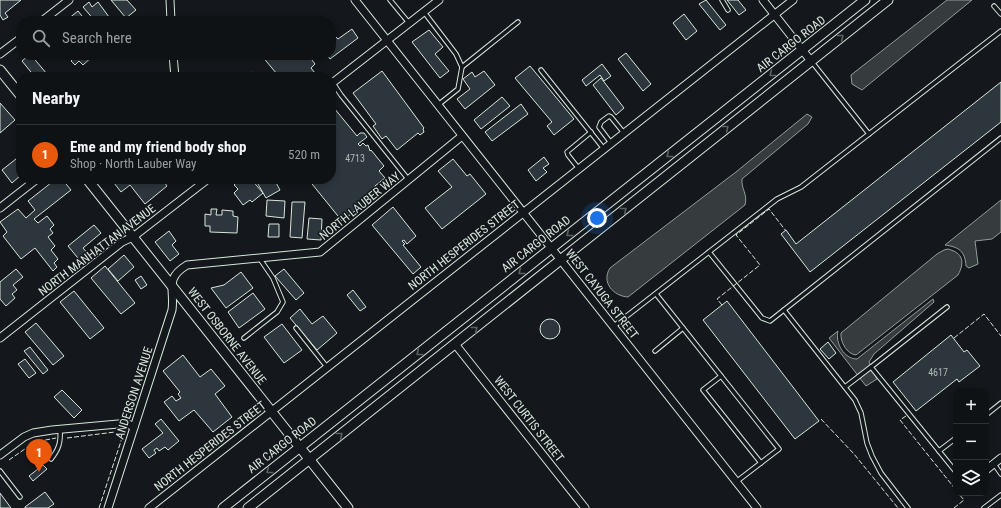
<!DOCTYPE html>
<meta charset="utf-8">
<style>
body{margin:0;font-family:"Roboto Condensed",sans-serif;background:#1d2022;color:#f1f3f6}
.controls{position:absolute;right:12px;bottom:12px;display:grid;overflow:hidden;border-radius:8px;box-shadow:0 2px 6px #0003}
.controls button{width:36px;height:36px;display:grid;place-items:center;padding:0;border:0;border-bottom:1px solid #2f3234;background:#0f1215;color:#f1f3f6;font:20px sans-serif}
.you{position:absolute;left:597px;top:218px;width:14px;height:14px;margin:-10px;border:3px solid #fff;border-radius:50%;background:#1a73e8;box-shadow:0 0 0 6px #1a73e833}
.badge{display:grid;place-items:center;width:26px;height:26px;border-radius:50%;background:#ea580c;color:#fff;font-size:13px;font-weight:700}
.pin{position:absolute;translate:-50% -33px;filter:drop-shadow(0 1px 2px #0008)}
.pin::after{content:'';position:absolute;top:21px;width:14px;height:12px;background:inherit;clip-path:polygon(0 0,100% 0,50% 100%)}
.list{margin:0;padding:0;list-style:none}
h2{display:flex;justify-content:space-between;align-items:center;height:52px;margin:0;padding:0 16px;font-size:17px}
h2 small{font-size:13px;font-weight:400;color:#9b9ea0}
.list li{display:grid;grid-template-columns:26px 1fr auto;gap:12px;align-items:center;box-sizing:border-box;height:60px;padding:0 16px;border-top:1px solid #2f3234}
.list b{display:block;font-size:15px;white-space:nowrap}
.list p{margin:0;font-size:13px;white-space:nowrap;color:#9b9ea0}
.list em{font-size:13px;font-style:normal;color:#9b9ea0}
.icon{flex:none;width:22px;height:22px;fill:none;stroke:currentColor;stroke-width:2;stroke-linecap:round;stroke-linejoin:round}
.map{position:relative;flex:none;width:1001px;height:508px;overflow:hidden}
.search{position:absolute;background:#0f1215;box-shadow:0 2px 6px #0003;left:16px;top:16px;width:320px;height:44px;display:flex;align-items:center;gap:10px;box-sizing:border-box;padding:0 14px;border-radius:16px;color:#9b9ea0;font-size:15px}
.panel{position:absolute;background:#0f1215;box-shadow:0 2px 6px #0003;left:16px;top:72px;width:320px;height:112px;border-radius:16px}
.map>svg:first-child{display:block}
</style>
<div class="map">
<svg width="1001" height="508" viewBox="0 0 1001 508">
<rect width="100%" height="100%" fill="#14181c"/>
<g fill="#363b3e" stroke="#939e99">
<polygon points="947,0 972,0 862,90 852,84 851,75"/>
<path d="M807 114 812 117 808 124 742 179C741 189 748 194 745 205L628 297C613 296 601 282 610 268L736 172Z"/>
<path d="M1001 200V232L992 239 975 241 978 264 969 268 966 266C965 251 959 247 945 245Z"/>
<path d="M948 249C963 253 965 262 958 275L856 355C847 354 840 342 841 333L937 254 944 250Z"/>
<path d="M933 299 934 302 874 354 869 362 877 379 866 386 829 338 838 331C835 343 844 359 857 359Z"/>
</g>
<g fill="#2c363c" stroke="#d8e6dc">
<polygon points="0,0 21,0 5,13 8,17 3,20 0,15"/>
<polygon points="111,0 127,0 136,10 126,18"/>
<polygon points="706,0 726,25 720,30 699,4"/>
<polygon points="727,0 738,0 746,10 739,15"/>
<polygon points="89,2 92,7 98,2 112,21 95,21 83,7"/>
<polygon points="78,11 86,21 69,21 68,19"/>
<polygon points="684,14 697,31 686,40 673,23"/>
<polygon points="352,29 358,38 330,59 327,55 331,55 331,38 334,35 338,39"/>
<polygon points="429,30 443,47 435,54 449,71 440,78 412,42"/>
<polygon points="626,53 651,84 643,91 618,59"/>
<polygon points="29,55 31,55 47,74 44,77 35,77 22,61"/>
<polygon points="74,55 94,55 83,65 79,61 75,65 71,61 75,57"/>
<polygon points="261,55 292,55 295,59 300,55 316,55 316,56 312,60 315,64 311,68 318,77 273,77 277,74"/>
<polygon points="602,64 611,76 604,81 600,75 586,86 582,80"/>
<polygon points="530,66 574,119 554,135 547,126 552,122 515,78"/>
<polygon points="382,71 424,128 423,129 424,132 420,135 418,133 397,150 386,136 382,139 373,126 376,124 353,93"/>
<polygon points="484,71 495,85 465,109 457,99 470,89 463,79 472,72 475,77"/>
<polygon points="253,72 257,77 246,77"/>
<polygon points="601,78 624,108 616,115 593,85"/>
<polygon points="1001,82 1001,122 810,272 781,234 786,230 796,244"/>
<polygon points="502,97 510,106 481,129 474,120"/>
<polygon points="0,103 15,120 0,133"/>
<polygon points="521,104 528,114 492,141 485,132"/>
<polygon points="334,108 357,136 360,133 364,133 367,137 358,144 360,146 363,143 366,146 368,145 370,151 371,150 384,166 379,171 385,178 375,186 375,191 372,190 372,194 370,194 369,200 342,221 308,179 331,179 331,111"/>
<polygon points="21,155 21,175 12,183 2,170"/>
<polygon points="544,157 549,164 543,168 547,172 536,181 528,170"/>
<polygon points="453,159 467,176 470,174 486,194 442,229 425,208 452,187 438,171"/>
<polygon points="56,179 62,179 71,190 34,219 38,223 47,216 54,225 50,229 53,233 48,237 55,246 51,250 58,259 54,263 57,267 53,271 35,248 21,259 3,236 7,232 0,222 18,209 26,218 35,210 28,201"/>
<polygon points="111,179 162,179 167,186 145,204 130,185 121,192"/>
<polygon points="241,179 251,179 263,193 252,202 250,200 243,205 234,193 238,189 234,185"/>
<polygon points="255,179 274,179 280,190 266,198"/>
<polygon points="267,200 285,201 284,218 266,216"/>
<polygon points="292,202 305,202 302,238 290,237"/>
<polygon points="393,207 416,236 407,244 404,240 402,241 405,244 403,245 421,267 413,274 372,225"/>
<polygon points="211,209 217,209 216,215 222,215 222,210 233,211 233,216 238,217 237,233 210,232 210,226 205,226 205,214 211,215"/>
<polygon points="309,218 322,219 321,240 307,239"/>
<polygon points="269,224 279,224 279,237 268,237"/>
<polygon points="94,225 101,233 83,248 90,256 82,263 68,246"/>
<polygon points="169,231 176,241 172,245 179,254 170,261 155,242"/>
<polygon points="124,255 134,267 118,281 108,269"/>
<polygon points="105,266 135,303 121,314 91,278"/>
<polygon points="16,269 23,277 13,285 17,290 12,294 15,298 6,306 0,299 0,282"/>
<polygon points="284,269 304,293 296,300 275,276"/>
<polygon points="241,272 253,288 226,308 211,288 224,285"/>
<polygon points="141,276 147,285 141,289 135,280"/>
<polygon points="353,290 366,307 360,311 347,295"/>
<polygon points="74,291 104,328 90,339 60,302"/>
<polygon points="253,293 265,309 239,328 228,312"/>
<polygon points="727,301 819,421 795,439 703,320"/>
<polygon points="300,309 312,324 323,316 337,333 317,350 290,318"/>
<circle cx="550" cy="329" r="10"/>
<polygon points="36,323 64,356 53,365 25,332"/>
<polygon points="282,324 302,350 284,363 264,337"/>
<polygon points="951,335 964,352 967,350 980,366 959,382 957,379 916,411 893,382"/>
<polygon points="828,342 836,353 829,359 820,349"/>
<polygon points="30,347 48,370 43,374 24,351"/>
<polygon points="183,355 200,377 211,369 225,386 215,394 232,417 213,432 194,410 179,421 164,402 172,396 176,401 181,398 178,394 180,392 163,371"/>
<polygon points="25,359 36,373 29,378 18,364"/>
<polygon points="62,390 82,410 74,418 54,397"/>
<polygon points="161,419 179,441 168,450 165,447 159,451 157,448 154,450 156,453 149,458 142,449 163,433 155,424"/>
<polygon points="43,465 47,469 33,481 29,476"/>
<polygon points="45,492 54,504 48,508 25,508 25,507"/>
<polygon points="0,493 11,508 0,508"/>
</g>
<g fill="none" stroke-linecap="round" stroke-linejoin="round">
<g stroke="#d8e6dc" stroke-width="5.5">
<g id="service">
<polyline points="390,0 409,23"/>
<polyline points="722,0 728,10"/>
<polyline points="994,6 1001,14"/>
<polyline points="424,12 456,54 462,67 458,89 438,105"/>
<polyline points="812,62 869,134"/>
<polyline points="462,67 518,22"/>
<polyline points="541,70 604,149"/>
<polyline points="333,83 341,95 408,179"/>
<polyline points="611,143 599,127 601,122 609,116 611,117 624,133"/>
<polyline points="579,169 568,155 567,152 591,132"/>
<polyline points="709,252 762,318 770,321 1001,138"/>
<polyline points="656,294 779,449 736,482"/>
<polyline points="784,310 855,400 861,413 867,443 872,456 881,473 908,508"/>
<polyline points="614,326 777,199 801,187 1001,31"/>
<polyline points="296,328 327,367"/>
<polyline points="244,338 277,312 283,302 273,278 260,259"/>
<polyline points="655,351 683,328"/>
<polyline points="871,367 947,307"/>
<polyline points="721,376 703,390 761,463"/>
<polyline points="845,387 871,367 956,472"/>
<polyline points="986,415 1001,403"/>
<polyline points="939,451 956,438"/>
<path d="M51 459C59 449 61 442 60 429"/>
<polyline points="994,464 1001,474"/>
<polyline points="0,471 20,497"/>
<polyline points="984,508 1001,495"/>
</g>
</g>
<g stroke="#d8e6dc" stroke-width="9">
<g id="minor">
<polyline points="170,0 171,21"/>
<polyline points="355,0 757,508"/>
<polyline points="763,0 811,61"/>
<polyline points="42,21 69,0"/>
<polyline points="0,54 21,38"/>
<polyline points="173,55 175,77"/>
<polyline points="331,84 439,0"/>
<polyline points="0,208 37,179"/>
<polyline points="0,338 122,242 133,237 208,179"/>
<polyline points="455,344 585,508"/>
<polyline points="0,455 24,437 33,433 52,430 118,424 128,424 134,427"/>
<polyline points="986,470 1001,458"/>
<path d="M108 508 172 310C175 289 164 279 187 265L320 252 462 136"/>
<polyline points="149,508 793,0"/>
</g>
</g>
<g stroke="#d8e6dc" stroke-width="11">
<g id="tertiary">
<polyline points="0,70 21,96"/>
<polyline points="87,179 348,508"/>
<polyline points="223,508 865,0"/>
<polyline points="248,508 888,0"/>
</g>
</g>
<use href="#service" stroke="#14181c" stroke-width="3.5"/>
<use href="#minor" stroke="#14181c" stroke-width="7"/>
<use href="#tertiary" stroke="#14181c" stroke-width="9"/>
<g stroke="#d8e6dc" stroke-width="1" stroke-dasharray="5 2" stroke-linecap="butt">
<polyline points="722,305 717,299 760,265 736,235 769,209 786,231"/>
<polyline points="954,338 984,314 1001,336"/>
<polyline points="906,416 900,420 956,490"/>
<polyline points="821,419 854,454 898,508"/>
<polyline points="67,438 115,432"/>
<polyline points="9,460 35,442 56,438"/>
<polyline points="99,508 124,432 122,432"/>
<polyline points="954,508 964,500 958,493"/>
</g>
</g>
<defs><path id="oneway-chevron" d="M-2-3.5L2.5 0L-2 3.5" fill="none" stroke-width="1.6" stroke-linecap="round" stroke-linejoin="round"/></defs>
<g stroke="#59605f">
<use href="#oneway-chevron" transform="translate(841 37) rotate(-38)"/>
<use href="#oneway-chevron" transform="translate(772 74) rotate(142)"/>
<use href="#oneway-chevron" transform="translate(726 128) rotate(-39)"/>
<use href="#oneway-chevron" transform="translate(669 155) rotate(142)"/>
<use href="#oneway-chevron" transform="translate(624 210) rotate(-39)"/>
<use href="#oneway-chevron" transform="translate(569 234) rotate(142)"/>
<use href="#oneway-chevron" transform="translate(521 272) rotate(142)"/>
<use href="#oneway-chevron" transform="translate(475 329) rotate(-39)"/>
<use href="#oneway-chevron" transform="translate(419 353) rotate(142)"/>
<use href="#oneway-chevron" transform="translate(340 435) rotate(-38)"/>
<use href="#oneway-chevron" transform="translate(269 471) rotate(142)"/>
</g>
<g text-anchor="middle" stroke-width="3" stroke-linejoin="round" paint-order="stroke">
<g font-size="10" fill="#adbab4">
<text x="355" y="162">4713</text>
<text x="938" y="376">4617</text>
</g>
<g font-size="12" fill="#d8e6dc" stroke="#14181c">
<text transform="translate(791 44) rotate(-38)" y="4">AIR CARGO ROAD</text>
<text transform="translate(360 206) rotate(-39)" y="4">NORTH LAUBER WAY</text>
<text transform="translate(536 244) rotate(-38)" y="4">AIR CARGO ROAD</text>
<text transform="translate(464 245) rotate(-38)" y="4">NORTH HESPERIDES STREET</text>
<text transform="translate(97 250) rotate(-37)" y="4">NORTH MANHATTAN AVENUE</text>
<text transform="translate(602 294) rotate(52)" y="4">WEST CAYUGA STREET</text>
<text transform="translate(227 336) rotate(52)" y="4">WEST OSBORNE AVENUE</text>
<text transform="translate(134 393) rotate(-72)" y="4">ANDERSON AVENUE</text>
<text transform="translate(529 419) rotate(52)" y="4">WEST CURTIS STREET</text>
<text transform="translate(282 445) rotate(-38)" y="4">AIR CARGO ROAD</text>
<text transform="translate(210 446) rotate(-38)" y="4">NORTH HESPERIDES STREET</text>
</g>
</g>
</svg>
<div class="controls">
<button>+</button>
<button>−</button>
<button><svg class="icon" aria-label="layers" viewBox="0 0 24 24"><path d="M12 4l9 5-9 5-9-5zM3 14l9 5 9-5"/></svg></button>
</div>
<div class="you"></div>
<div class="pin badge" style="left:39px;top:472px">1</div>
<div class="search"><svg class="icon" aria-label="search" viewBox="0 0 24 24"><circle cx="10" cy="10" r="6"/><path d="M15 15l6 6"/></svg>Search here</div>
<section class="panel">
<h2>Nearby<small></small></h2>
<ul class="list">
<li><span class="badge">1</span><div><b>Eme and my friend body shop</b><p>Shop · North Lauber Way</p></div><em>520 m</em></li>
</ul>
</section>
</div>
